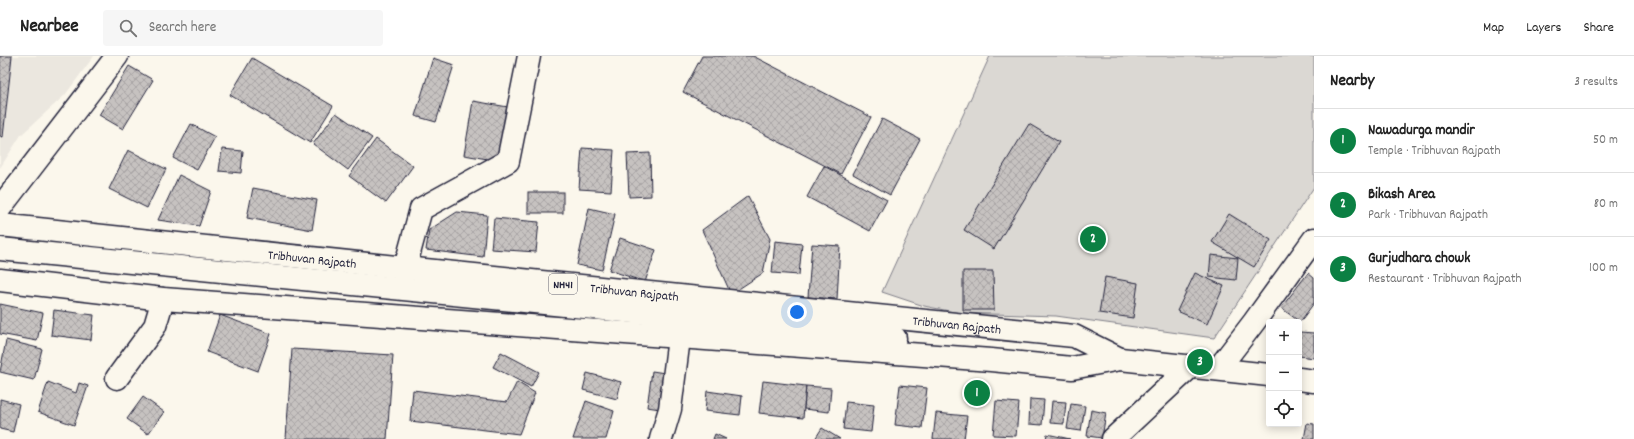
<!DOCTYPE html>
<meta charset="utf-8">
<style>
body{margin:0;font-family:Dekko,sans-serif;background:#f6f6f6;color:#222}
.controls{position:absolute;right:12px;bottom:12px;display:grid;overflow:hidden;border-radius:4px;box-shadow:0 2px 10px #0003}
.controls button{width:36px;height:36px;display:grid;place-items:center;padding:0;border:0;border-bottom:1px solid #e0e0e0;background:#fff;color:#222;font:20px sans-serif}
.you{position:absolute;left:797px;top:256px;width:14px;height:14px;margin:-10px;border:3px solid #fff;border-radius:50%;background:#1a73e8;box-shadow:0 0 0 6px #1a73e833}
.badge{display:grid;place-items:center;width:26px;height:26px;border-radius:50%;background:#0b8043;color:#fff;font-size:13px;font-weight:700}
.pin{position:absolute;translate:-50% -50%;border:2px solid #fff;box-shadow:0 1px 4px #0006}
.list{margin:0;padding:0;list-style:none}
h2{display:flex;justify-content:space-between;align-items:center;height:52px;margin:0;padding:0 16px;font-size:17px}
h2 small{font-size:13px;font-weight:400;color:#767676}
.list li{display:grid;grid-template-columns:26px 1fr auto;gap:12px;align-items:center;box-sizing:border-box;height:64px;padding:0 16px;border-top:1px solid #e0e0e0}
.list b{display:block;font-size:15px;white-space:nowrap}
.list p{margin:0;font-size:13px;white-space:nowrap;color:#767676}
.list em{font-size:13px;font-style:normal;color:#767676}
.icon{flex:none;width:22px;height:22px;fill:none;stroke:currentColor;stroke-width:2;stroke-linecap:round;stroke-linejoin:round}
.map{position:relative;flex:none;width:1314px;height:383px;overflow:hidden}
header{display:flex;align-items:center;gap:24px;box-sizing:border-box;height:56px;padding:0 20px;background:#fff;border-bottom:1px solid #e0e0e0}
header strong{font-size:19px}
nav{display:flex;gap:22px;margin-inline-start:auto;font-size:14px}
.search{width:280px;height:36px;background:#f6f6f6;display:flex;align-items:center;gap:10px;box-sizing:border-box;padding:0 14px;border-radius:4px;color:#767676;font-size:15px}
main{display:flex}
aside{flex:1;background:#fff}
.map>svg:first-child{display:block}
</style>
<header>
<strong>Nearbee</strong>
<div class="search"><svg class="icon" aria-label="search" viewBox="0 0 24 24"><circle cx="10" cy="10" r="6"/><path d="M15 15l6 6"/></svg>Search here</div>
<nav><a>Map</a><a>Layers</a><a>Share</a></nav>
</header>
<main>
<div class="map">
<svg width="1314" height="383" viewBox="0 0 1314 383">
<defs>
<pattern id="building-cross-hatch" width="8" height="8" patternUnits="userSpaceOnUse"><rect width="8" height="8" fill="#c6c2c0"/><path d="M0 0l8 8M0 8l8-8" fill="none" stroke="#aaa6a6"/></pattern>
</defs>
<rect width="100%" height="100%" fill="#fbf7ec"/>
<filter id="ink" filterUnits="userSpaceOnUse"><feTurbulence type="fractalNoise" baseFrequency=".025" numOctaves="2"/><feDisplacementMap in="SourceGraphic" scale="8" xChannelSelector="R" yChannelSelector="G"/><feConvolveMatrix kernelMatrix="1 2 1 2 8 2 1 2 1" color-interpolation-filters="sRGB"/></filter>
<g filter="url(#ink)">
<polygon fill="#ebe7df" points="0,0 94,0 65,39 21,79 0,112"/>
<polygon fill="#dbd8d3" stroke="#7e7d87" points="990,0 1314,0 1314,131 1214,282 1056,260 959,257 924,250 882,236"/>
<g fill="url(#building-cross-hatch)" stroke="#22223b">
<polygon points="0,0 12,0 3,81 0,80"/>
<polygon points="702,0 753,0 871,61 841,118 683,36"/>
<polygon points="252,2 333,50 310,87 230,39"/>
<polygon points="433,2 454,9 436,66 415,60"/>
<polygon points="129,10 153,24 123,73 99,59"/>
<polygon points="473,45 508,51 499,105 464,99"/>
<polygon points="336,57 372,82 348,114 313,88"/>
<polygon points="882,63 920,83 890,139 853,118"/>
<polygon points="191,68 215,81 197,114 173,102"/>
<polygon points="1029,68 1059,86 994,193 964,174"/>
<polygon points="376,83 413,110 386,147 349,120"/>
<polygon points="582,92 614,94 611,135 579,133"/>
<polygon points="222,93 243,95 241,117 219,115"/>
<polygon points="128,94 166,113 147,152 109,133"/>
<polygon points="650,97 651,140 629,141 627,98"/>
<polygon points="824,110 887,144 870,175 807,141"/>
<polygon points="179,119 211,135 199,170 158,164"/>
<polygon points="253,132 317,144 312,174 247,162"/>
<rect x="528" y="136" width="35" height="21"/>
<polygon points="748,140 770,183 763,217 731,238 702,174"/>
<polygon points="589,152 615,158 602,214 577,209"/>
<polygon points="457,156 487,159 483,201 426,194 429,174"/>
<polygon points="1229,158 1271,184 1254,211 1212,186"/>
<polygon points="494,162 539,166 536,196 491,193"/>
<polygon points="620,182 656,194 645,226 609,214"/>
<polygon points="775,185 802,188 799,219 772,217"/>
<polygon points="812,188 840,190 837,243 808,241"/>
<polygon points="1211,199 1238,202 1236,224 1209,221"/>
<polygon points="963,215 993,215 994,254 963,254"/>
<polygon points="1195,217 1224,230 1207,268 1177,255"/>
<polygon points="1308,217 1314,222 1314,247 1300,266 1281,252"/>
<polygon points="1105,221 1138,227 1133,262 1099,257"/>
<polygon points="0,248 43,257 37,285 0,278"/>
<polygon points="54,254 94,259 91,284 51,279"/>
<polygon points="220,259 271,278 258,315 207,296"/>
<polygon points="1300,276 1314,277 1314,302 1299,300"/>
<polygon points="6,284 42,293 34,324 0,316"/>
<polygon points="292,293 393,299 387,383 286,383"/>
<polygon points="501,296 539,316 531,331 493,311"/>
<polygon points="652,315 665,317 660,353 647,351"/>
<polygon points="587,317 621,326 617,343 583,334"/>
<polygon points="763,325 806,330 803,362 759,357"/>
<polygon points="48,326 76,337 79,327 88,330 74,369 38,356"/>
<polygon points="517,326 535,337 519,378 410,365 413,334 507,346"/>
<polygon points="900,329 927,332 922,372 895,369"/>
<polygon points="806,330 831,332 829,356 804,353"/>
<polygon points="707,335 742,340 740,359 705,355"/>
<polygon points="143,341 164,356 148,378 127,363"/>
<polygon points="0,343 19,348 13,376 0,373"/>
<polygon points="1030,343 1044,344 1042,369 1029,368"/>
<polygon points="586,345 614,355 606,383 573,383"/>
<polygon points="996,345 1019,347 1016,380 993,379"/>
<polygon points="1052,345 1066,346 1064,368 1050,367"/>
<polygon points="846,346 874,349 871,376 843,373"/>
<polygon points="1071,348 1085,350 1081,375 1067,373"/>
<polygon points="1091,354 1106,357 1102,382 1087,380"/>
<polygon points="936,357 967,360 964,383 933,383"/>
<polygon points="1307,367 1314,368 1314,383 1304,383"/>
<polygon points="822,372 840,383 815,383"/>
<polygon points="715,378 726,383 713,383"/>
<polygon points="1047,378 1070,383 1046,383"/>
</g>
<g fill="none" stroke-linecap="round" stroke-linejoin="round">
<g stroke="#22223b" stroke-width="25">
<g id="minor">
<polyline points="0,152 117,0"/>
<polyline points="405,212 421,153 508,105 529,0"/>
<polyline points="117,322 155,270 163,243"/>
<polyline points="661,383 670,353 679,282"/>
</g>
</g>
<g stroke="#22223b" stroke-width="25">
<g id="tertiary">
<polyline points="1218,313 1254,266 1314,183"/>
<polyline points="1113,383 1190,311"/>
</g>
</g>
<g stroke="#22223b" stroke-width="25">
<g id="trunk">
<path id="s1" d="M0 169 405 212 1074 280 1120 303"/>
<polyline points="0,193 895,282"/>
<polyline points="0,224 163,243 991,304 1072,312 1120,303 1269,319"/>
<polyline points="1299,323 1314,325"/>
</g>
</g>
<use href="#minor" stroke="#fbf7ec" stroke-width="22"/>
<use href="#tertiary" stroke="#fbf7ec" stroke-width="22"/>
<use href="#trunk" stroke="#fbf7ec" stroke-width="22"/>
</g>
</g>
<g text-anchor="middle" stroke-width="3" stroke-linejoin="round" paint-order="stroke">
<rect fill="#fbf7ec" stroke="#636270" stroke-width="1" x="549" y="218" width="28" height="20" rx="3"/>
<g font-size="12" font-weight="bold" fill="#22223b">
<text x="563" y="232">NH41</text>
</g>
<g font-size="13" fill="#22223b" stroke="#fbf7ec">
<text dy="5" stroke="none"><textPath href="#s1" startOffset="314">Tribhuvan Rajpath</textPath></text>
<text dy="5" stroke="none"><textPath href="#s1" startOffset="638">Tribhuvan Rajpath</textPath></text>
<text dy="5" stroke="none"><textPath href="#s1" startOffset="962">Tribhuvan Rajpath</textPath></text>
</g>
</g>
</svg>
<div class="controls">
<button>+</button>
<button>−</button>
<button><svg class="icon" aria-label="locate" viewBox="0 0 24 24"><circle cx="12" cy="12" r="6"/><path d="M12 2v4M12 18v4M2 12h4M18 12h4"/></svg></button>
</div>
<div class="you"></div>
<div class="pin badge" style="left:977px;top:337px">1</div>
<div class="pin badge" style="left:1093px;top:183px">2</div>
<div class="pin badge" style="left:1200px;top:306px">3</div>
</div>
<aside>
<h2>Nearby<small>3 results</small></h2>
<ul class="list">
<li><span class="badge">1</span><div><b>Nawadurga mandir</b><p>Temple · Tribhuvan Rajpath</p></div><em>50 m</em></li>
<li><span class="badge">2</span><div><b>Bikash Area</b><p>Park · Tribhuvan Rajpath</p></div><em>80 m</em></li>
<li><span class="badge">3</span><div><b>Gurjudhara chowk</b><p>Restaurant · Tribhuvan Rajpath</p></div><em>100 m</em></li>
</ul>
</aside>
</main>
